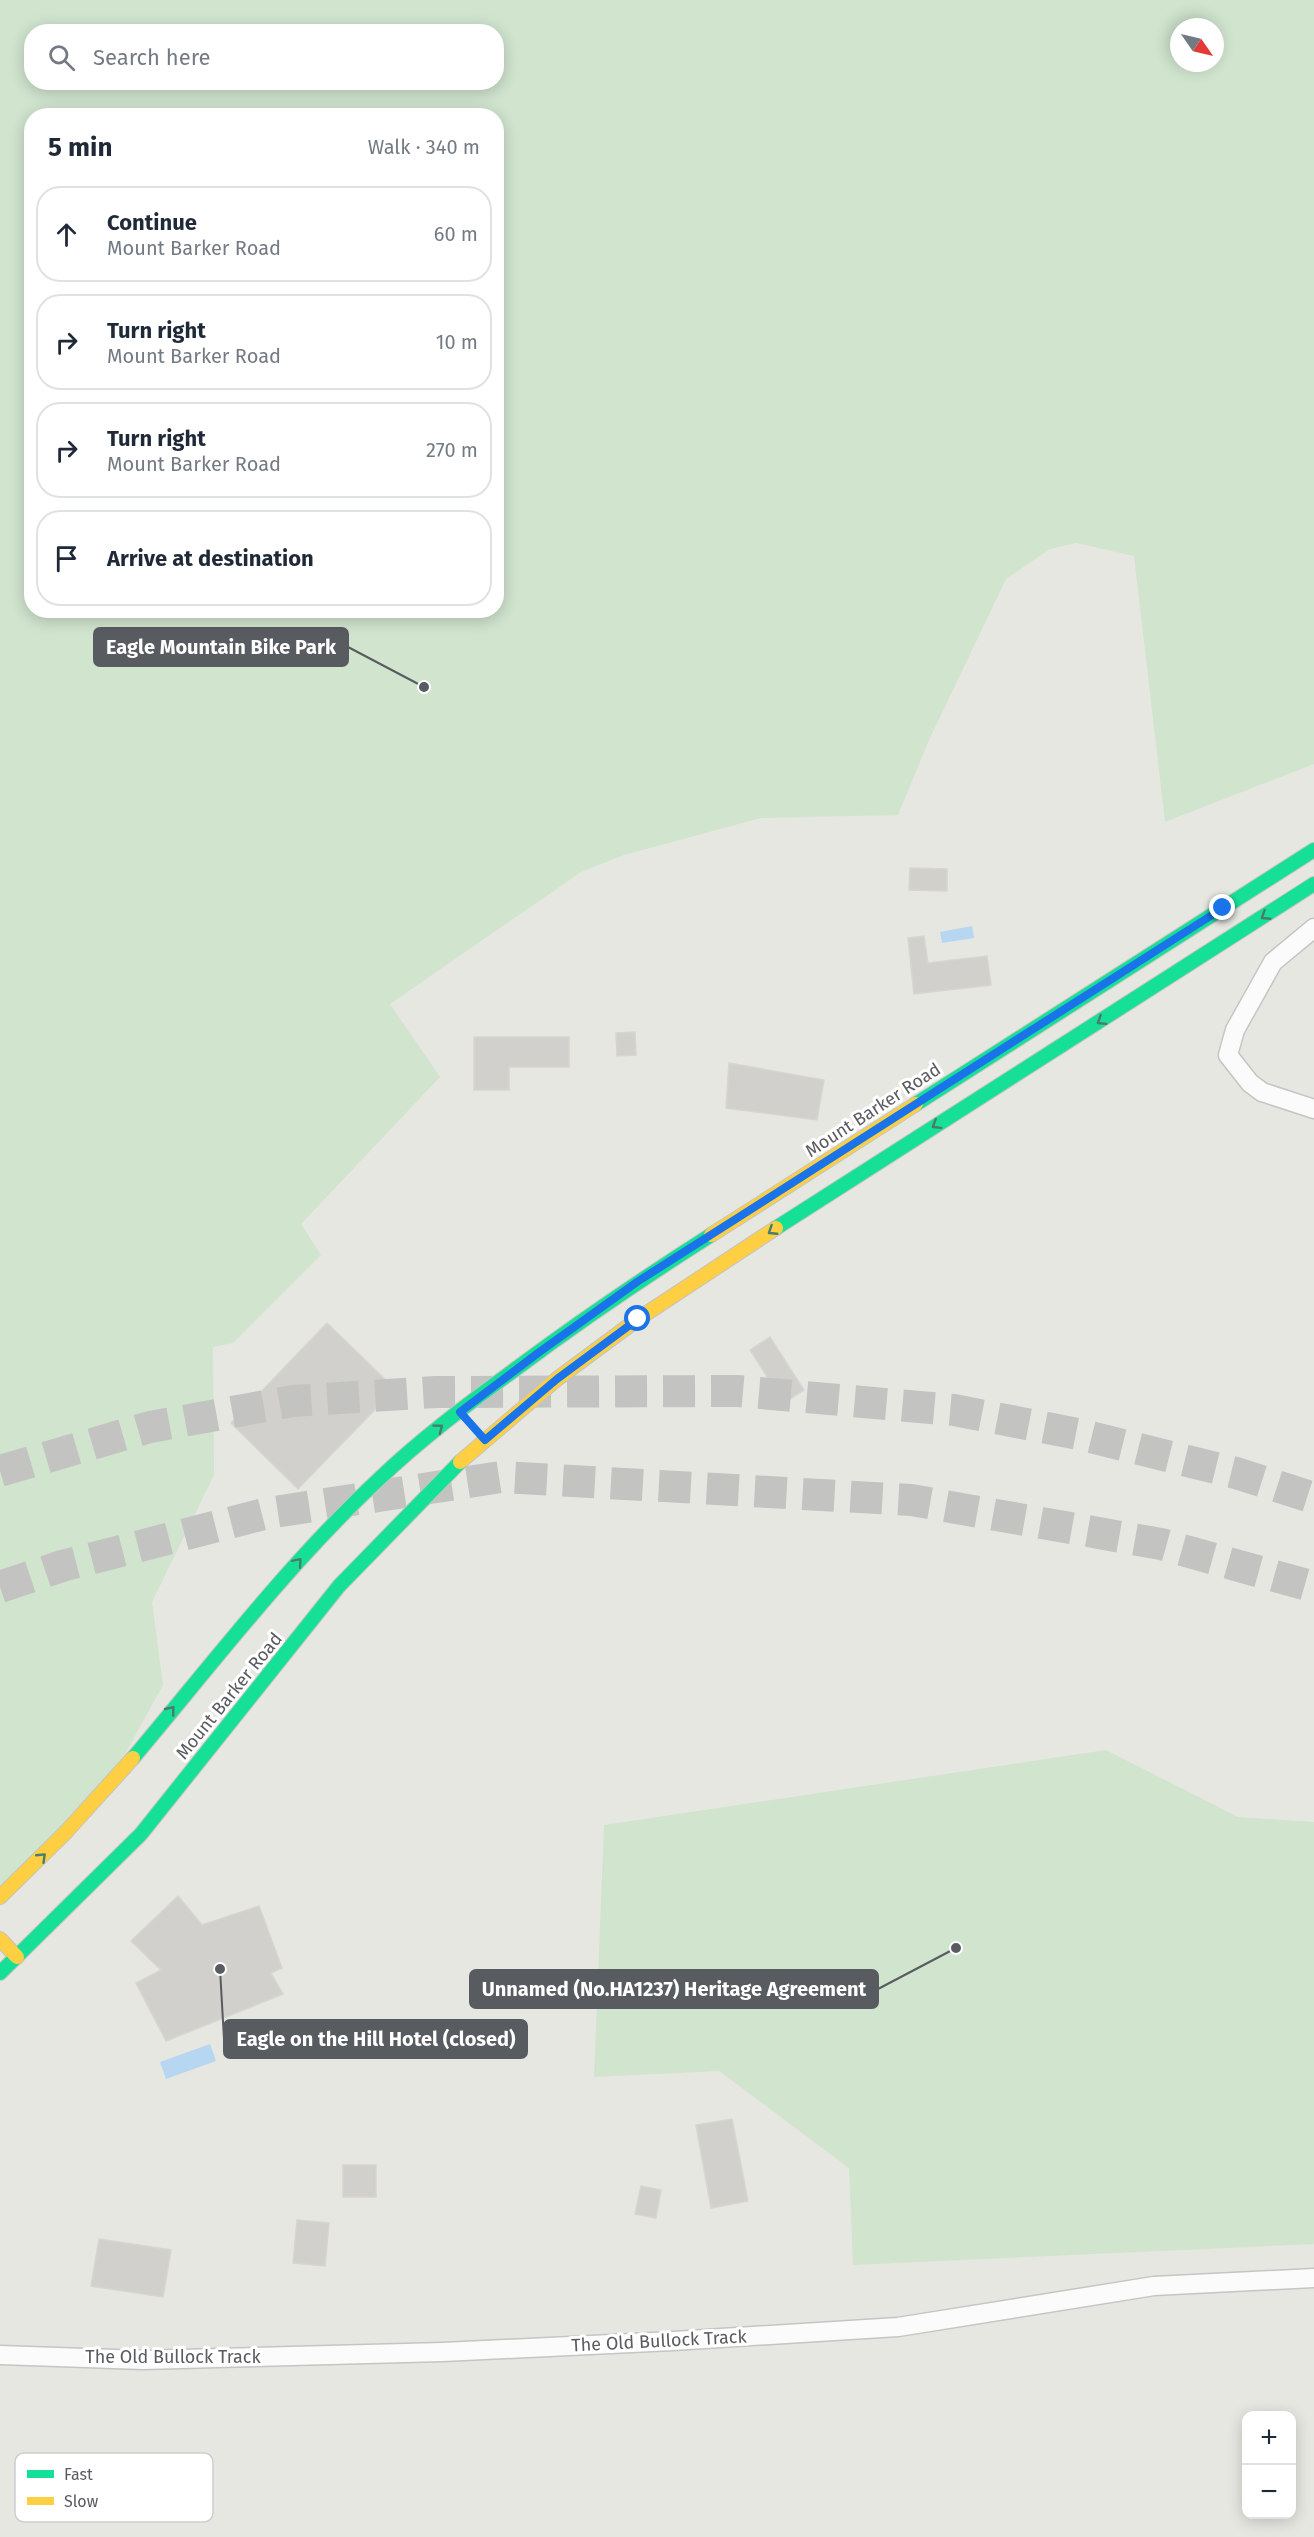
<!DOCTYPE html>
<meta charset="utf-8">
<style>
body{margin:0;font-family:"Fira Sans",sans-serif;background:#f6f6f7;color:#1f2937}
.controls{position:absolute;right:18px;bottom:18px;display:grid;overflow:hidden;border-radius:12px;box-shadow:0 3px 15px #0003}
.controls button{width:54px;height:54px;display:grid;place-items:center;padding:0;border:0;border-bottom:2px solid #e0e1e3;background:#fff;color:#1f2937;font:30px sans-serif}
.compass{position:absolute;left:1170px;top:18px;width:54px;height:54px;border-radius:50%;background:#fff;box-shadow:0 3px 15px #0003;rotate:124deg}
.stop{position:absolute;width:18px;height:18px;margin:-14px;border:4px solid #1a73e8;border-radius:50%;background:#fff}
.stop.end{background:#1a73e8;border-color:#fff;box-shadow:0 2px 6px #0008}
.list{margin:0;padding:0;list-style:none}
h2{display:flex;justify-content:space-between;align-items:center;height:78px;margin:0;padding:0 24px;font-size:26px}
h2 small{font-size:20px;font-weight:400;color:#747a83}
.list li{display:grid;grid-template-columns:39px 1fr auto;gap:18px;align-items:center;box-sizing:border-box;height:96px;margin:0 12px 12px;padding:0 12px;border:2px solid #e0e1e3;border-radius:24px}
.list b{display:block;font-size:22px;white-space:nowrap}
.list p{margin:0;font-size:20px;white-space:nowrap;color:#747a83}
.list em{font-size:20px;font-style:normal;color:#747a83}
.icon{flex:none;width:33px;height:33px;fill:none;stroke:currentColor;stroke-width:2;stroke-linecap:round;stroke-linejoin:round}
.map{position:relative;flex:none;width:1314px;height:2537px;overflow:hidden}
.search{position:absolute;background:#fff;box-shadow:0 3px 15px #0003;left:24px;top:24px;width:480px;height:66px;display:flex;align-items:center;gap:15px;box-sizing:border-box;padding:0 21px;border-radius:24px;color:#747a83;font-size:22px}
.panel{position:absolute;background:#fff;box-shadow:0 3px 15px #0003;left:24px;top:108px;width:480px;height:510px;border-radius:24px}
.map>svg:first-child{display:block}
</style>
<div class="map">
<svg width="1314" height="2537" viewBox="0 0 1314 2537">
<rect width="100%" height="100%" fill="#e7e7e2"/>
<g fill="#d0e4ce" fill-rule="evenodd">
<path d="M0 0H1314V764L1165 822 1134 556 1076 543 1050 549 1006 579 929 740 898 815 761 818 624 855 581 872 390 1004 440 1077 301 1224 321 1255 233 1343 213 1347 214 1475 152 1602 163 1685 106 1789 0 1897ZM1179 27H1215V63H1179ZM32 32H496V82H32ZM32 116H496V610H32Z"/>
<polygon points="1106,1750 1238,1817 1314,1822 1314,2244 853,2265 849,2168 719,2071 594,2077 604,1825"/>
</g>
<g fill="#b6d6f1">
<polygon points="972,926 974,938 942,943 940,932"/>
<polygon points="210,2044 216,2061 166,2079 160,2062"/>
</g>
<g fill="#d1d0cd" stroke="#d6d5d1" stroke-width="1.5">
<polygon points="910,868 947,869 947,891 909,890"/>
<polygon points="924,936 928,963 987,956 991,985 914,994 908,938"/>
<polygon points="635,1032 636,1055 617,1056 616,1033"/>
<polygon points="474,1037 569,1037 569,1067 509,1067 509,1090 474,1090"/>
<polygon points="729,1063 824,1080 817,1120 726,1108"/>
<polygon points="327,1323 395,1389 298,1489 231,1423"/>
<polygon points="770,1337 804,1390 784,1403 750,1350"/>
<polygon points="178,1896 202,1925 259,1906 282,1968 271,1973 283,1994 166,2041 136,1983 161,1970 131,1941"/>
<polygon points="732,2119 748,2201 711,2208 696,2125"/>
<rect x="343" y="2165" width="33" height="32"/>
<polygon points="641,2186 661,2190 656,2218 635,2214"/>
<polygon points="297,2220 329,2223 325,2266 293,2263"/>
<polygon points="99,2239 171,2250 163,2297 91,2286"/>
</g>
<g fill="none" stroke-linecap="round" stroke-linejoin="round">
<g stroke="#c3c4c1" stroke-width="32" stroke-dasharray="32 16" stroke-linecap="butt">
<polyline points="0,1471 150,1427 293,1401 436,1392 737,1391 954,1410 1078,1434 1236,1473 1314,1498"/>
<polyline points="0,1587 62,1566 268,1513 501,1477 911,1500 1161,1544 1314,1587"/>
</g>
<g stroke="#c4c5c4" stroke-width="21">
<g id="street">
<polyline points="1314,928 1273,962 1235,1030 1228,1055 1250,1083 1262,1092 1314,1109"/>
<polyline points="0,2355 143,2360 443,2352 673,2341 898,2327 1154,2286 1314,2278"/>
</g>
</g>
<g stroke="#c3c4c2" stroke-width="16">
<g id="fast">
<polyline points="916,1104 1314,850"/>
<polyline points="776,1228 1314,884"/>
<path d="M133 1758C213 1663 288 1564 379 1479 422 1438 469 1403 517 1368 580 1321 645 1277 711 1235"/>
<polyline points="0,1973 141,1834 339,1586 460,1462"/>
</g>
</g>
<g stroke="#c3c4c2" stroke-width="16">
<g id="slow">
<polyline points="711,1235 916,1104"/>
<polyline points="460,1462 557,1379 638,1319 776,1228"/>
<polyline points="0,1897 66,1832 133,1758"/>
<polyline points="0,1939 17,1957"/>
</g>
</g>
<use href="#street" stroke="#fbfbfb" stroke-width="18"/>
<use href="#fast" stroke="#16e098" stroke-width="14"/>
<use href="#slow" stroke="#ffcf43" stroke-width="14"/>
</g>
<defs><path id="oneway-chevron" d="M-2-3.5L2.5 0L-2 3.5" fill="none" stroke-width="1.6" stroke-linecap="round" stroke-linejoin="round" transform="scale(1.5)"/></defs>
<g stroke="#487c6d">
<use href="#oneway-chevron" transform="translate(1265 916) rotate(147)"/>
<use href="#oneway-chevron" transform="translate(1101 1021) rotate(148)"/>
<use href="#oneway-chevron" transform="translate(936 1125) rotate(148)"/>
<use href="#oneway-chevron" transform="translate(772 1231) rotate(147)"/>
<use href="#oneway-chevron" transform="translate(439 1428) rotate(-37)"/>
<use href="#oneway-chevron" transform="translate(298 1562) rotate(-49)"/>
<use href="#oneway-chevron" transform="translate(171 1710) rotate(-51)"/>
<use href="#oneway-chevron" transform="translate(42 1857) rotate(-44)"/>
</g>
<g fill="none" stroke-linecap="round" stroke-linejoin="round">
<polyline stroke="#1a73e8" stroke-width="8" points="638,1319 557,1379 485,1440 460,1412 538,1353 637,1282 1223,908"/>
</g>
<g text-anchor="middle" stroke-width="6" stroke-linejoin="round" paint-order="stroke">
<g font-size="18" fill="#585b5f" stroke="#fff">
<text transform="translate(873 1110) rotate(-33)" y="6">Mount Barker Road</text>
<text transform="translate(229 1696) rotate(-51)" y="6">Mount Barker Road</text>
<text transform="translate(659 2341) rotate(-3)" y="6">The Old Bullock Track</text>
<text x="173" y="2363">The Old Bullock Track</text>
</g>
</g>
<rect x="15" y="2453" width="198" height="69" rx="9" fill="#fff" stroke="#cdcecf" stroke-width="1.5"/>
<rect x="27" y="2470" width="27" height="8" fill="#16e098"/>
<rect x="27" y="2497" width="27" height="8" fill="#ffcf43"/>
<g font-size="16" fill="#585b5f">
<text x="64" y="2480">Fast</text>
<text x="64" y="2507">Slow</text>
</g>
<path fill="none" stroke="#585b5f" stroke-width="2" d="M424 687L348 647M956 1948L878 1989M220 1969L224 2039"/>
<g fill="#585b5f" stroke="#fff" stroke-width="2">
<circle cx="424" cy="687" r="6"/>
<circle cx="956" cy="1948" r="6"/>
<circle cx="220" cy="1969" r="6"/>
</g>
<g fill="#585b5f" stroke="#585b5f" stroke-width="2">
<rect x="94" y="628" width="254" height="38" rx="6"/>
<rect x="470" y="1970" width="408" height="38" rx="6"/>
<rect x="224" y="2020" width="303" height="38" rx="6"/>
</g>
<g font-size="20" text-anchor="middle" font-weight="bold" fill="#fff">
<text x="221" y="654">Eagle Mountain Bike Park</text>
<text x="674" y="1996">Unnamed (No.HA1237) Heritage Agreement</text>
<text x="376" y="2046">Eagle on the Hill Hotel (closed)</text>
</g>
</svg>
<div class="controls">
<button>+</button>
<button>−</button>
</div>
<svg class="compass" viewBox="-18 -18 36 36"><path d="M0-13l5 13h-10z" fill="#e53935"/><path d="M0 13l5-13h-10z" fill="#747a83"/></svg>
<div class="stop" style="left:638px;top:1319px"></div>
<div class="stop end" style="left:1223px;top:908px"></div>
<div class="search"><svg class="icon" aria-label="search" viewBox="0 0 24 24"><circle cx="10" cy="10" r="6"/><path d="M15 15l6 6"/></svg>Search here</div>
<section class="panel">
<h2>5 min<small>Walk · 340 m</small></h2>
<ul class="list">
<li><svg class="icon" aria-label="ahead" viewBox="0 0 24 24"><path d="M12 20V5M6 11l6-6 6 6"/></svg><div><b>Continue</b><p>Mount Barker Road</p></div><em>60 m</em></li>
<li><svg class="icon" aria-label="right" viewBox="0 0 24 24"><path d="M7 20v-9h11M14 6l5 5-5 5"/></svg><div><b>Turn right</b><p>Mount Barker Road</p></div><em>10 m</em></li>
<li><svg class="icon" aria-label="right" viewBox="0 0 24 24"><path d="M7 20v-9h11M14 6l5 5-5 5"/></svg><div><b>Turn right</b><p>Mount Barker Road</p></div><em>270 m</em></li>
<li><svg class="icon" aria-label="arrive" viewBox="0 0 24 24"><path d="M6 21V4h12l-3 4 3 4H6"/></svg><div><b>Arrive at destination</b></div></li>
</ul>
</section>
</div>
